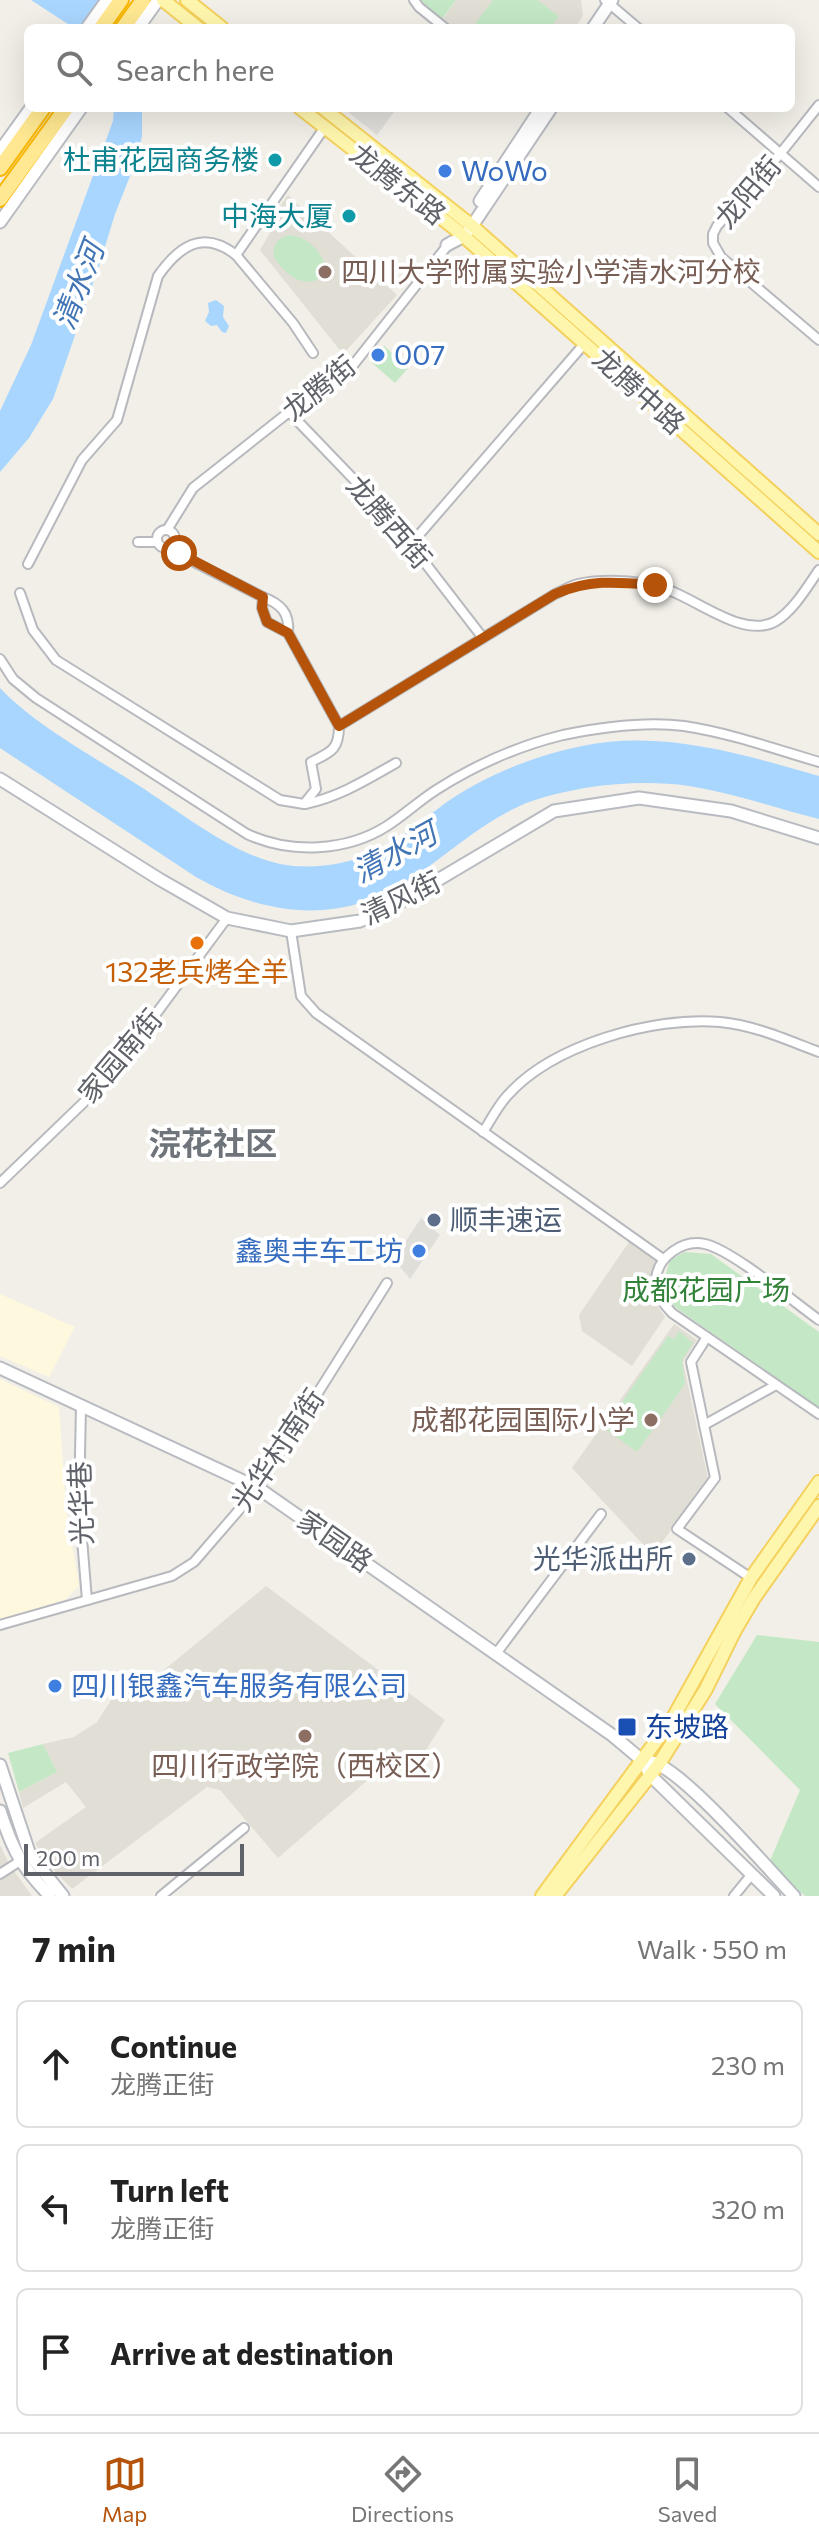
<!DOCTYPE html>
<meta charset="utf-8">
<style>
body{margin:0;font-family:Commissioner,"Noto Sans SC",sans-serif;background:#f6f6f6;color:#222}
.scale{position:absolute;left:24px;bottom:20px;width:220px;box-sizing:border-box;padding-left:8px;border:4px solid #5f6268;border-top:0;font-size:22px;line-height:28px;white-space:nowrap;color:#5f6268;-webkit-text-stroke:6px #fff;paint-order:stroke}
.stop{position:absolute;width:24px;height:24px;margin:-18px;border:6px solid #b45309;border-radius:50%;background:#fff}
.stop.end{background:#b45309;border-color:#fff;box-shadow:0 2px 8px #0008}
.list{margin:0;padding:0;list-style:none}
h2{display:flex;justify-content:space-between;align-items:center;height:104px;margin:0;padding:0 32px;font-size:34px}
h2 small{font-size:26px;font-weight:400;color:#767676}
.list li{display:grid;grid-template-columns:52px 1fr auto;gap:24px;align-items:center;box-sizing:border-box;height:128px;margin:0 16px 16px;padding:0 16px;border:2px solid #e0e0e0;border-radius:12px}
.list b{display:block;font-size:30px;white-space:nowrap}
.list p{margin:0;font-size:26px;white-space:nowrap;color:#767676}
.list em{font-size:26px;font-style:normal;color:#767676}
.icon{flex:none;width:44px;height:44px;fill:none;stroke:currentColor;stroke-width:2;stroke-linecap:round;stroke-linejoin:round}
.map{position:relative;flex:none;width:819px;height:1896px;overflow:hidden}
.search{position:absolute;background:#fff;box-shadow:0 8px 32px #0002;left:24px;right:24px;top:24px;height:88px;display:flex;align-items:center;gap:20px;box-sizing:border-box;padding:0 28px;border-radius:12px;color:#767676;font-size:30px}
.sheet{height:536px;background:#fff}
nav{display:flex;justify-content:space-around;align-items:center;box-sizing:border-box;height:112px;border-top:2px solid #e0e0e0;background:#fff;font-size:22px;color:#767676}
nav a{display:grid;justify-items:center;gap:4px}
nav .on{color:#b45309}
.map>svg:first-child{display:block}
</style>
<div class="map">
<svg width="819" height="1896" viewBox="0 0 819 1896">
<rect width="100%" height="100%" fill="#f1efe7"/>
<g fill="#fef8df">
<polygon points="0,1294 75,1327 49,1377 0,1356"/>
<polygon points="0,1379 59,1407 66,1508 79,1586 66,1599 0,1620"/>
</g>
<g fill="#e0ded9">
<polygon points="343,108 397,108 377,135"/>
<polygon points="421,1218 440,1235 410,1279 394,1259"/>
</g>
<g fill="#e1ded5">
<polygon points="456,0 581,0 583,16 575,28 454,28 443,19"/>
<polygon points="288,195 397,295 343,354 260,250 278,219 275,213"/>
<polygon points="629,1242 658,1262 650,1282 649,1293 665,1317 632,1366 582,1331 579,1315"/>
<polygon points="674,1324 697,1340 683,1362 708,1479 653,1555 572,1468"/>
<polygon points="266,1586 445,1720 419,1761 400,1752 278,1858 220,1790 207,1787 72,1889 49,1865 35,1843 86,1807 66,1782 23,1808 19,1792 57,1772 43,1744 74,1737 97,1722 124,1680 143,1693 164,1670"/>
<polygon points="0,1845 9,1864 32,1896 0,1896"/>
</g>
<g fill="#c4e8c6">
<polygon points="420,0 456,0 442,19"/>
<polygon points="493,0 537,0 559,16 551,28 472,28"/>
<path d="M289 235C305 236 321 250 325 265L317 280C299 287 285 273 274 258 272 246 277 238 289 235Z"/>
<polygon points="384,346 409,367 395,383 371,362"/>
<polygon points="685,1252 711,1254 819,1332 819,1408 672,1305 664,1280 670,1260"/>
<polygon points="679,1331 693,1343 682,1360 685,1384 637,1452 604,1428 668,1336 674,1339"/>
<polygon points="757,1635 819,1642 819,1896 805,1896 769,1863 800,1790 715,1704"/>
<polygon points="43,1744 57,1772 19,1792 8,1753"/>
</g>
<g fill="#a9d6ff">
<polygon points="31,0 108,0 140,28 74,28"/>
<polygon points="114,108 142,108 142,136 138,156 115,214 100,263 53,399 29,438 0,472 0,411 31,345 113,121"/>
<polygon points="216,300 224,306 223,317 229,326 226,333 222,332 217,325 211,326 205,321 209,312 208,303"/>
<path d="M0 688C35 725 94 757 138 785 180 812 232 854 280 864 310 870 346 865 374 852 406 838 430 812 459 794 497 771 538 755 582 746 662 729 742 754 819 776V819C776 808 733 793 689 786 638 779 581 785 532 801 488 817 452 851 414 877 344 925 268 918 196 877L0 748Z"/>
</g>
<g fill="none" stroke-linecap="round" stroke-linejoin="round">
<g stroke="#b7b9be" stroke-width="12">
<g id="street">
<polyline points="414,0 419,7 445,28"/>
<polyline points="605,0 638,28"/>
<polyline points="819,105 780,154 717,226 713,234 713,243 721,257 819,340"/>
<polyline points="728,108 819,187"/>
<polyline points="236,255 293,323 313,353"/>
<polyline points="289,412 388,515 483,638"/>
<circle cx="166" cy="539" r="9"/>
<polyline points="167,530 193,488 289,412 354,364 451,241"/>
<polyline points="138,542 157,542"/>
<polyline points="411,544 585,343"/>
<path d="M173 546 194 562 263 597 262 608 267 622 288 633 339 726 555 594C562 591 570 586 578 584 601 579 634 580 657 586 692 594 742 641 776 621 794 610 807 587 819 570"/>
<path d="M28 564 82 460 117 420 158 276C179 246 203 229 236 255L325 127"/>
<path d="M20 593 33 630 56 660 280 800 304 804 316 789 311 762C331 752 339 750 339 726"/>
<path d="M263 597C281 604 290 613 288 633"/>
<path d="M0 659 13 679 36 698 247 834C290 854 346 852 387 826 404 815 419 801 436 790 475 765 518 746 563 735 602 727 644 721 684 726 730 733 775 749 819 762"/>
<path d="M305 804C339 797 366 780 396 763"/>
<polyline points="291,931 301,996 316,1013 663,1259"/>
<path d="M483 1132C491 1120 497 1107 507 1096 552 1045 653 1016 720 1022 754 1025 787 1040 819 1052"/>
<polyline points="0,1183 107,1080 227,918"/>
<path d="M819 1320C794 1302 732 1250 705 1244 683 1239 657 1257 656 1280 655 1292 664 1305 672 1313L819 1414"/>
<polyline points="707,1337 691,1362 715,1478 677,1529 751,1578"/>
<polyline points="81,1406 79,1502 87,1600"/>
<polyline points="704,1425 776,1385"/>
<polyline points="0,1625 172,1576 194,1562 258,1488 387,1283"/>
<polyline points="495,1655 601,1514"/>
<polyline points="0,1874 20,1861"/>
<polyline points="161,1896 244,1828"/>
<polyline points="734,1896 752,1874"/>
</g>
</g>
<g stroke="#b8bbc1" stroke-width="15">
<g id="secondary">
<polyline points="87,28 107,0"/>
<polyline points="138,28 158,0"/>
<polyline points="593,28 612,0"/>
<polyline points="0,151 31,108"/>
<polyline points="480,201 541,108"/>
<polyline points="0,222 81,108"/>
<polyline points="447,245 464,236 472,226 551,108"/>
<polyline points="0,779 159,879 227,918 291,931 360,921 399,903 554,811 639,798 731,811 819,838"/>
<polyline points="0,1368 258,1488 612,1735 643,1761 650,1775 774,1896"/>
<path d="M651 1762C681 1767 768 1869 794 1896"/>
<polyline points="0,1765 30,1855 63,1896"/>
<path d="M0 1811C13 1851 21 1866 50 1896"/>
</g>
</g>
<g stroke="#f4d15d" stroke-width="16">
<g id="primary">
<polyline points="163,0 198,28"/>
<polyline points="187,0 222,28"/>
<polyline points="300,108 458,231 819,552"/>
<polyline points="323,108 472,226 819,534"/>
<polyline points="542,1896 673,1718 751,1578 819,1482"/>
<polyline points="555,1896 659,1764 706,1689 734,1632 754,1598 819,1506"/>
</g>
</g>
<g stroke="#f8b600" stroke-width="18">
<g id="highway">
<polyline points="101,28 121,0"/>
<polyline points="123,28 143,0"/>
<polyline points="0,168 43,108"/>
<polyline points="0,199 66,108"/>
</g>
</g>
<use href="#street" stroke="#fff" stroke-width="8"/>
<use href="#secondary" stroke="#fff" stroke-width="11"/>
<use href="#primary" stroke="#fff6ae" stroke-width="12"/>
<use href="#highway" stroke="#ffe891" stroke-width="14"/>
</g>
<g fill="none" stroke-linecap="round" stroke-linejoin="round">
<path stroke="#b45309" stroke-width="10" d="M179 553 263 597 262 608 267 622 288 633 339 726 555 594C590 579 617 582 655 585"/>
</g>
<g fill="#0f9aa8" stroke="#fff" stroke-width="3">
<circle cx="275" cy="160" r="8"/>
<circle cx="349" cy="216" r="8"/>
</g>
<g fill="#3f7fe0" stroke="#fff" stroke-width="3">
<circle cx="445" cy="171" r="8"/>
<circle cx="378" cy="355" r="8"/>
<circle cx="419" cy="1251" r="8"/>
<circle cx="55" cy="1686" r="8"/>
</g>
<g fill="#8d6e63" stroke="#fff" stroke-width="3">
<circle cx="325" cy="272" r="8"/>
<circle cx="651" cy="1420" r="8"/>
<circle cx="305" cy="1736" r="8"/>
</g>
<circle fill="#e8710a" stroke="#fff" stroke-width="3" cx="197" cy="943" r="8"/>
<g fill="#5c6f8a" stroke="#fff" stroke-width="3">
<circle cx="434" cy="1220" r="8"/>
<circle cx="689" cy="1559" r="8"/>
</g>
<rect fill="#1a4fb4" stroke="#fff" stroke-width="3" x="617" y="1717" width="20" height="20" rx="4"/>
<g text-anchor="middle" stroke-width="8" stroke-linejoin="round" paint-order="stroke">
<g font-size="28" fill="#0d838f" stroke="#fff" text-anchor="end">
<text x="259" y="170">杜甫花园商务楼</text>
<text x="333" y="226">中海大厦</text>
</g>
<g font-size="28" fill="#366cbe" stroke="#fff" text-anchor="start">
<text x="461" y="181">WoWo</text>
<text x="394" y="365">007</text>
<text x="403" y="1261" text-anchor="end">鑫奥丰车工坊</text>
<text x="71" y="1696">四川银鑫汽车服务有限公司</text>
</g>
<g font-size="28" fill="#5f6268" stroke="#fff">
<text transform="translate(398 184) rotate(38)" y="10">龙腾东路</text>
<text transform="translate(748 192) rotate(-50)" y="10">龙阳街</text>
<text transform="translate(319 388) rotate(-39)" y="10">龙腾街</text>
<text transform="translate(639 391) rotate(42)" y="10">龙腾中路</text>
<text transform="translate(389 522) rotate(49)" y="10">龙腾西街</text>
<text transform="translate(401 898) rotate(-26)" y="10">清风街</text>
<text transform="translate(120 1056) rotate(-50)" y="10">家园南街</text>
<text transform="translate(278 1450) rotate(-56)" y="10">光华村南街</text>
<text transform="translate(81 1503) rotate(-92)" y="10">光华巷</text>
<text transform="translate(335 1541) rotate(35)" y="10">家园路</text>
</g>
<g font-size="28" fill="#785e54" stroke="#fff" text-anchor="start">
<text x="341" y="282">四川大学附属实验小学清水河分校</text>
<text x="635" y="1430" text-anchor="end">成都花园国际小学</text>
<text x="305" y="1776" text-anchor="middle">四川行政学院（西校区）</text>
</g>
<g font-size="28" fill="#c56008" stroke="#fff">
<text x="197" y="982">132老兵烤全羊</text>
</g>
<g font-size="28" fill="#4e5e75" stroke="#fff" text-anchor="start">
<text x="450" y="1230">顺丰速运</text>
<text x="673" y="1569" text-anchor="end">光华派出所</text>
</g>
<g font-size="28" fill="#33823a" stroke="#fff">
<text x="706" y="1300">成都花园广场</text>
</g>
<g font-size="28" fill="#164399" stroke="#fff" text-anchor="start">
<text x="645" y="1737">东坡路</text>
</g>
<g font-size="30" font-style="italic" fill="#4275b5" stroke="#fff">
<text transform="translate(79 286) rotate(-69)" y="10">清水河</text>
<text transform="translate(395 853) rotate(-29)" y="10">清水河</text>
</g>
<g font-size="32" font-weight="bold" fill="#6f747a" stroke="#fff">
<text x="213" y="1155">浣花社区</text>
</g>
</g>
</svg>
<div class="scale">200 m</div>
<div class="stop" style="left:179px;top:553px"></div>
<div class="stop end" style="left:655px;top:585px"></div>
<div class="search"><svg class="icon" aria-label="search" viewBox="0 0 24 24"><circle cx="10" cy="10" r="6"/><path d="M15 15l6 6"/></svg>Search here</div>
</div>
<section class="sheet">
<h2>7 min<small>Walk · 550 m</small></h2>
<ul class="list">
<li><svg class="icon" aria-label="ahead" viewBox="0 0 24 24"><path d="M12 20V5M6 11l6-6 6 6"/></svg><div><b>Continue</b><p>龙腾正街</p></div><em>230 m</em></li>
<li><svg class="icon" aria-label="left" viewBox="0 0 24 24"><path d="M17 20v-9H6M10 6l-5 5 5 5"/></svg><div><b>Turn left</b><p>龙腾正街</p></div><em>320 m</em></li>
<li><svg class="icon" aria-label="arrive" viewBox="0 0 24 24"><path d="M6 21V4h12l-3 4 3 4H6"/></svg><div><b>Arrive at destination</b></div></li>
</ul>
</section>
<nav>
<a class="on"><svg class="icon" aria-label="map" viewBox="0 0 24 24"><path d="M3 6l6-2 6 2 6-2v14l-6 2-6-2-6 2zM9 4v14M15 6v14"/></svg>Map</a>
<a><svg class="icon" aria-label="directions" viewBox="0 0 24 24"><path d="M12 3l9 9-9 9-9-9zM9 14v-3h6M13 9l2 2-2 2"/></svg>Directions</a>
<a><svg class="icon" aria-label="saved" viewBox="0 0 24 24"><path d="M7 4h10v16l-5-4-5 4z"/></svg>Saved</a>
</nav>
